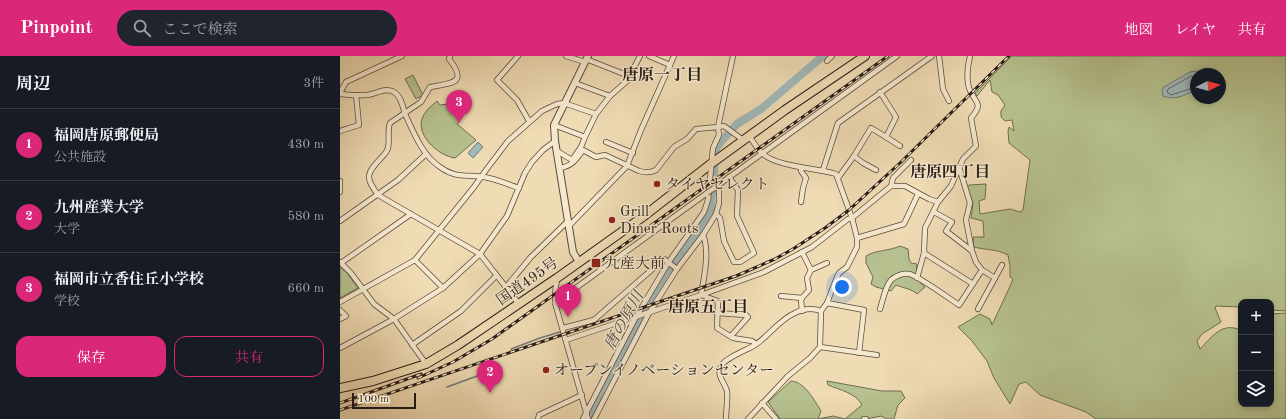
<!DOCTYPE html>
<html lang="ja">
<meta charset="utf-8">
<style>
body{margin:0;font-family:"Old Standard TT","Noto Serif JP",serif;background:#20242c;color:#f1f3f6}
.controls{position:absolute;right:12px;bottom:12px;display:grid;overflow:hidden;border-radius:8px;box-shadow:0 2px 6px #0003}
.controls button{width:36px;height:36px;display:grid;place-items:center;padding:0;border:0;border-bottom:1px solid #363941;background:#171b24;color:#f1f3f6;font:20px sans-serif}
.compass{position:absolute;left:850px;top:12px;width:36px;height:36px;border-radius:50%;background:#171b24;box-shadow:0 2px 6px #0003;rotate:84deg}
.scale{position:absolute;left:12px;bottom:10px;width:64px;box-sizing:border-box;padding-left:4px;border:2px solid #281c16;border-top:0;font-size:11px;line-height:14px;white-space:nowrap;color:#281c16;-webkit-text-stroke:3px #f5e8ce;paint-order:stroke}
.you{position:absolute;left:502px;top:231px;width:14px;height:14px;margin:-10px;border:3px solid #fff;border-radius:50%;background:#1a73e8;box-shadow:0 0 0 6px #1a73e833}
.badge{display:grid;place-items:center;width:26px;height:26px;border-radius:50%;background:#db2777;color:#fff;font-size:13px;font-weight:700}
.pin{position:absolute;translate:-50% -33px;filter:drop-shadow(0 1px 2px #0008)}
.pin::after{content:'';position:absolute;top:21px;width:14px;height:12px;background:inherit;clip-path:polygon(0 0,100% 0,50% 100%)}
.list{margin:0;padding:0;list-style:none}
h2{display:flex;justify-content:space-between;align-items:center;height:52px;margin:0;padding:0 16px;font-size:17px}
h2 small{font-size:13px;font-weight:400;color:#9ea1a6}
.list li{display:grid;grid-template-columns:26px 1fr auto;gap:12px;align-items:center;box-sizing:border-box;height:72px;padding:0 16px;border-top:1px solid #363941}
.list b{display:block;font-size:15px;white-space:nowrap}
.list p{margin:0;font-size:13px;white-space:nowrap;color:#9ea1a6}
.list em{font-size:13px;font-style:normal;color:#9ea1a6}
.actions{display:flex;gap:8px;padding:12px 16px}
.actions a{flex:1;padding:9px 0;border:1px solid #db2777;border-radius:12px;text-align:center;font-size:14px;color:#db2777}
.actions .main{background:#db2777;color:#fff}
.icon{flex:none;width:22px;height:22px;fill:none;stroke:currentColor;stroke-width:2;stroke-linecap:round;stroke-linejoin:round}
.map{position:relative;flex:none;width:946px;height:363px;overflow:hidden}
header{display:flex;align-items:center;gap:24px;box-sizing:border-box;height:56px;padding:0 20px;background:#db2777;color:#fff}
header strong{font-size:19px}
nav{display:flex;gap:22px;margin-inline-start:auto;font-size:14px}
.search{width:280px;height:36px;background:#20242c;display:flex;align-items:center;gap:10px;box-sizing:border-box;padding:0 14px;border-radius:22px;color:#9ea1a6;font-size:15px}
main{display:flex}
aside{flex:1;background:#171b24}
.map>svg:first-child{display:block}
</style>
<header>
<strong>Pinpoint</strong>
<div class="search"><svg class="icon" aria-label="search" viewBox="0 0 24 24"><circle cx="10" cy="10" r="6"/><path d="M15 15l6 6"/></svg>ここで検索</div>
<nav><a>地図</a><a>レイヤ</a><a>共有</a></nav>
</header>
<main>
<aside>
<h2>周辺<small>3件</small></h2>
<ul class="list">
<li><span class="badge">1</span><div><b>福岡唐原郵便局</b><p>公共施設</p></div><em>430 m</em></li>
<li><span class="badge">2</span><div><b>九州産業大学</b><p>大学</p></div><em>580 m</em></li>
<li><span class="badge">3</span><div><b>福岡市立香住丘小学校</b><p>学校</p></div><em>660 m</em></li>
</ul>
<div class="actions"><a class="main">保存</a><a>共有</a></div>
</aside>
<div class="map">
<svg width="946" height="363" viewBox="0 0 946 363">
<rect width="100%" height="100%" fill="#efdbb4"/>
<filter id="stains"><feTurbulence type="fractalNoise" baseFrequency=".005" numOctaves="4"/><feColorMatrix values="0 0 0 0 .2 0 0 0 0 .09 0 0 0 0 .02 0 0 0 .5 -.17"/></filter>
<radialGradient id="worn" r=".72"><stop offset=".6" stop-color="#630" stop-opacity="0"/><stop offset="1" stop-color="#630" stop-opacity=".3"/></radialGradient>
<g fill="#b6c18f" stroke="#6f6e52" fill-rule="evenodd">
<path d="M672 0H946V255L931 254V246H901V251L876 250 875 252 881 266 862 278 857 285 860 293C873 280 881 266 901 274V348H931V258L946 257V363H756L746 356 700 339 686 326 679 328 670 348 654 322 647 305 632 285 618 271 640 258 650 263 652 269 672 226 673 223 670 221V210L668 199C657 193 645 194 634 191L633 181H644L643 165 631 162 633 147 627 132 629 129 646 128 645 143 639 145 640 158 670 153 680 156 683 154 690 104 669 87 668 75 669 71 674 75 672 64 665 65 661 61V55L665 49 658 39 652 36 650 24 637 40 635 37ZM856 18H880V42H856Z"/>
<polygon points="73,19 83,39 76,43 65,23"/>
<path d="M97 45 100 49 109 48 123 60 117 68 136 84 115 102C98 100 71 76 85 57 88 52 93 49 97 45Z"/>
<path d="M560 190 568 193 569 203 571 207 577 208C576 218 576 224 585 231L577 238C572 233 563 232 556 229L551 235 536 231 531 228 533 221 526 207V200C536 194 549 195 560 190Z"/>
<polygon points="0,211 7,217 18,232 0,242"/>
<path d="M451 325C465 326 474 344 481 355L478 363 493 360 505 363 522 349C516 337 500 334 488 329L487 325 542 335H561L565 342 558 349 554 363H547L541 360 527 363H440L428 346Z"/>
</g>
<g fill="#a0b8b9" stroke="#707a78">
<path d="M856 15 859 18H856V34C844 39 836 45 823 40L822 34 824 31 850 16Z"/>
<polygon points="138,86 143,91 133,102 128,97"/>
</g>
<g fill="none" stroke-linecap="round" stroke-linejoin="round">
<polyline stroke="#646a68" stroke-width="1" points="856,21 851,20 828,33 827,36 831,39 856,31"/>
<g stroke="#707a78" stroke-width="1.5">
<polyline points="171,293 200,282 220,276"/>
<polyline points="107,331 140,319"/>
</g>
<polyline stroke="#a0b8b9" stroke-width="8" points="249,363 261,333 308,246 326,217 370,159 376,93 378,89 397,68 421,53 483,0"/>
<g stroke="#5a4c3e" stroke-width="6">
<g id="minor">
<path d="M110 0 109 3C129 28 111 27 90 31L81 46 50 67C47 75 50 84 48 92 47 96 44 99 41 102 26 118 25 121 38 139L140 198 179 248"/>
<polyline points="178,0 157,24 177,44 189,65"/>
<polyline points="226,0 245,6"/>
<polyline points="309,0 330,9"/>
<polyline points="393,0 378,71 384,70 403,84"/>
<polyline points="599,0 603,33 609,45"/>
<polyline points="246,3 289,20"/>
<polyline points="487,5 492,0"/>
<polyline points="235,27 270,40"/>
<polyline points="0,37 6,26 62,0"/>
<path d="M0 38C9 39 18 40 27 39 36 38 46 31 54 36 61 40 63 51 65 58 74 77 82 99 100 111 117 123 125 118 144 121 156 123 167 128 179 132"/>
<polyline points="214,69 245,81"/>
<polyline points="0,75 19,69 16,39"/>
<polyline points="546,81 560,90"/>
<polyline points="266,86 293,97"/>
<polyline points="217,95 232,104 241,91 245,81 256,58 270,40 287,25 300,0"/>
<polyline points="514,100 523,107 536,114"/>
<polyline points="461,111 461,115 466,122 463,132 461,146"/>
<polyline points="619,111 630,147 626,164 632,195"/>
<path d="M220 112C232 110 236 104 243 94L256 101 265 99 299 115C305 117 310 117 316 114L334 91 347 83 356 73 378 71 379 79 373 92 368 144 364 156 328 207 296 261 243 363"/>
<polyline points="483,114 498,67 592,0"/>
<polyline points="498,122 514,100 531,72 546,81 556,61 540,36"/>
<polyline points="0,125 0,136"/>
<polyline points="377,130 557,0"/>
<polyline points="551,130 553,122 571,104"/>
<polyline points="376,158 380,162 384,185 394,206 400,206 414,197 397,160 398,134 389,121"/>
<polyline points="0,165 58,124 86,98"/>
<polyline points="229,170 287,110 301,74 334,0"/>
<polyline points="517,182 564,168 578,138"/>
<polyline points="462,196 471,214 467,222 469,234 461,243 462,255"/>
<polyline points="584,197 633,228"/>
<polyline points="75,204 103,232"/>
<polyline points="0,206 11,217 34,248 54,263 86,308"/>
<polyline points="1,207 71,158"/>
<polyline points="471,214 487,207"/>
<polyline points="217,222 215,238 215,247 248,363"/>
<path d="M577 222 584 197 585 172 598 146 611 130 623 103 636 90 631 62C645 46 634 47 629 32 626 22 628 9 630 0"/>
<polyline points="655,222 662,209"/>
<polyline points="166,231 191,201 228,165"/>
<path d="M361 239C364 221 370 196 363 179L376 158 379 147V128"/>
<polyline points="361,239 378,245 377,272 393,282 412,285 416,288"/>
<polyline points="441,240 462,242"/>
<polyline points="0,246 75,204 134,131 146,114 168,85 202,55 217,48 224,47 256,58"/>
<polyline points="215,247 367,137"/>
<polyline points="487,247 524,254 519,297"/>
<path d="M540 253C543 244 545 231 551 224 555 220 563 217 569 218 577 219 610 243 619 249L642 214 636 206 632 195 606 175 612 166 594 156"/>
<polyline points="638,253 655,222 642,214"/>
<polyline points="0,254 6,260 0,263"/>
<polyline points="377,257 406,259 408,261 391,280"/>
<polyline points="223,272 254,264 324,203 337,213"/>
<polyline points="226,284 361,239 424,216 472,191 508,163 512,162 551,130 565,130 589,143 598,146"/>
<polyline points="72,289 121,255 156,220"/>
<polyline points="480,291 537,299"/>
<polyline points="0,292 54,263 103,232 140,198 167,160 185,117 192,106 203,94 215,85"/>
<polyline points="422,347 436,363"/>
<polyline points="198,363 199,359 242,339"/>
<polyline points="254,363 309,257 337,213 363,179"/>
<path d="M386 363C386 354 388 344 387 335 385 327 376 320 381 310 385 302 407 294 415 289 429 280 440 263 455 257 463 253 473 252 481 255"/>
<path d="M408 363 448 320 470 302 480 291 481 255 487 247 497 221 499 217 507 211 517 191V182L512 162 496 118C477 112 436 111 422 97 417 93 413 85 409 80"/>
<polyline points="524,363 526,363"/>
</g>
</g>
<g stroke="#5a4c3e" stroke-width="8">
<polyline id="tertiary" points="239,206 233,196 215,85 214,69 248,0"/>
</g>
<g stroke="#281c16" stroke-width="10">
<polyline id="trunk" points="0,332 33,325 86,308 118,289 217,222 304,160 372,107 445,54 525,0"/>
</g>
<use href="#minor" stroke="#f5e8ce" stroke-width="4.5"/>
<use href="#tertiary" stroke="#f5e8ce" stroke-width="6"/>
<use href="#trunk" stroke="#efdbb4" stroke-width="8"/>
<g stroke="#281c16" stroke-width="3">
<g id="rail">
<polyline points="78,322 113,306 152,283 548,0"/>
<polyline points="0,347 81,318"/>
<polyline points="0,354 396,220 435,203 453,193 485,172 509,154 561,106 669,0"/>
</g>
</g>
<use href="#rail" stroke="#f5e8ce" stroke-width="1.5" stroke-dasharray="4.5" stroke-linecap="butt"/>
<g stroke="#5a4c3e" stroke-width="6" stroke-linecap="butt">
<polyline id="minor-bridge" points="367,137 377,130"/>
</g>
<use href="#minor-bridge" stroke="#f5e8ce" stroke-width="4.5"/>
</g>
<g fill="#8f2418" stroke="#f5e8ce" stroke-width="1.5">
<circle cx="317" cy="128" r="4"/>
<circle cx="272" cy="164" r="4"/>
<rect x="251" y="202" width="10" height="10" rx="2"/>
<circle cx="206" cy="314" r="4"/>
</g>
<g text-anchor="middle" stroke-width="3" stroke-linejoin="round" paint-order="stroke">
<g font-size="15" fill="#281c16" stroke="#f5e8ce" text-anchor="start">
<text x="325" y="133">タイヤセレクト</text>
<text x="280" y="160">Grill<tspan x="280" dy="17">Diner Roots</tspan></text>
<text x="265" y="212">九産大前</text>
<text x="214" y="319">オープンイノベーションセンター</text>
</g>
<g font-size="15" fill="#281c16" stroke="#f5e8ce">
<text transform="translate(187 225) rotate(-35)" y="5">国道495号</text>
</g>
<g font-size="16" font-weight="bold" fill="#281c16" stroke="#f5e8ce">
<text x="322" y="24">唐原一丁目</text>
<text x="610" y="121">唐原四丁目</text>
<text x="368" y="256">唐原五丁目</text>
</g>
<g font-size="16" font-style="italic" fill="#4c4b47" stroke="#f5e8ce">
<text transform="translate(283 264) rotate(-61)" y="6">唐の原川</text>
</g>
</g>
<rect width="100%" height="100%" filter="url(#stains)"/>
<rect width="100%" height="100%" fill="url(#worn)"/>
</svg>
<div class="controls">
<button>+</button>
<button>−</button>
<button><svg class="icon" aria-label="layers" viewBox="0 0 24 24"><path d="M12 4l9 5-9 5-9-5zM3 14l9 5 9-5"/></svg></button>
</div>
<svg class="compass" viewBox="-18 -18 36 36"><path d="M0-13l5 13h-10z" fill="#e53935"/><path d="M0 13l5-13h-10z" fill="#9ea1a6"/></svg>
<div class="scale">100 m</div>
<div class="you"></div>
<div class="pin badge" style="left:228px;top:261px">1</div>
<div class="pin badge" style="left:150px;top:337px">2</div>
<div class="pin badge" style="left:119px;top:67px">3</div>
</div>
</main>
